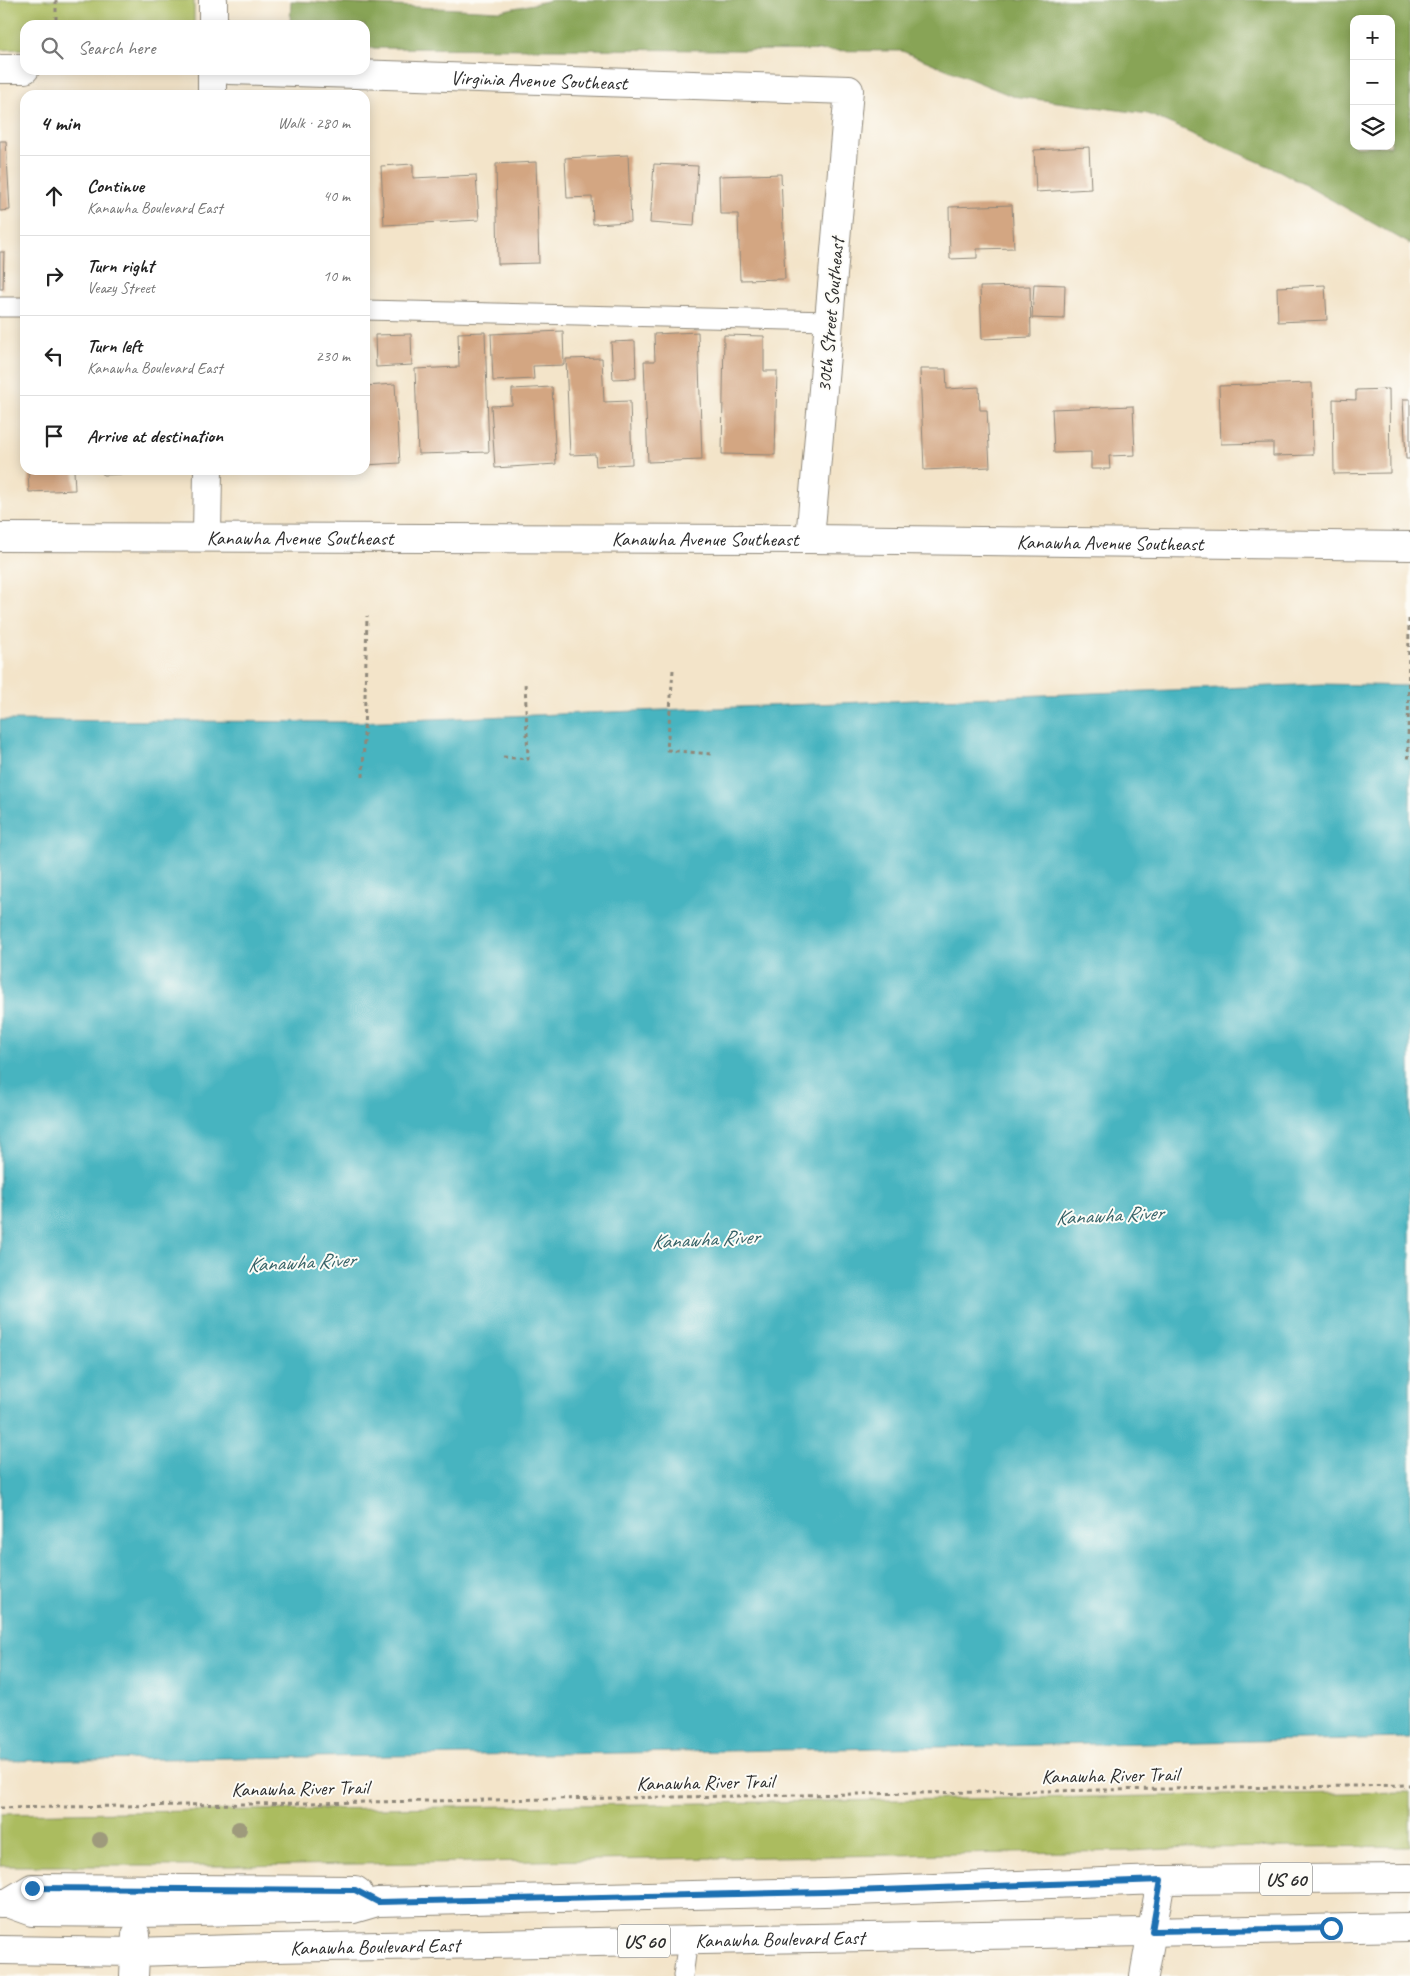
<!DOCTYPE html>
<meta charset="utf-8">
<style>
body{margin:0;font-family:Caveat,sans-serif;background:#f6f6f6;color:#222}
.controls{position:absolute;right:15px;top:15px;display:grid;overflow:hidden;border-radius:10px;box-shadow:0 2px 12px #0003}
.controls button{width:45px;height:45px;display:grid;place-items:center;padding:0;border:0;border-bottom:1px solid #e0e0e0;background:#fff;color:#222;font:25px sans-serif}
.stop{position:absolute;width:15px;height:15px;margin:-11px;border:4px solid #1f6fb2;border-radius:50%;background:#fff}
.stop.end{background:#1f6fb2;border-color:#fff;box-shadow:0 1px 5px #0008}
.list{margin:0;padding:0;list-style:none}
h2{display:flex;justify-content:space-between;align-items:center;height:65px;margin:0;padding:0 20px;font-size:21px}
h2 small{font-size:16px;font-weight:400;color:#767676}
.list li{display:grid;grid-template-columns:32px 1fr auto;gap:15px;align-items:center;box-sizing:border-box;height:80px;padding:0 20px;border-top:1px solid #e0e0e0}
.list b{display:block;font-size:19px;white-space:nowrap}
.list p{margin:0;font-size:16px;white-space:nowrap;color:#767676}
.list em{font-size:16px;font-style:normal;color:#767676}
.icon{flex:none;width:28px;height:28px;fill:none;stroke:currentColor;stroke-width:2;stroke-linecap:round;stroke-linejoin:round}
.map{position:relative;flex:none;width:1410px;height:1976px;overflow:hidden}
.search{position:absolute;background:#fff;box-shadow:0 2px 12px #0003;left:20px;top:20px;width:350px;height:55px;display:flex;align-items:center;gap:12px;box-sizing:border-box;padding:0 18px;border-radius:15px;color:#767676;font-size:19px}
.panel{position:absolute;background:#fff;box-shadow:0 2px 12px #0003;left:20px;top:90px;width:350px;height:385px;border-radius:15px}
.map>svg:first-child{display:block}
</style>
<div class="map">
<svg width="1410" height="1976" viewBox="0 0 1410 1976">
<rect width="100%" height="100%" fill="#fdfcf7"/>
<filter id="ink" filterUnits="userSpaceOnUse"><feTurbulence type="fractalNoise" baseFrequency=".02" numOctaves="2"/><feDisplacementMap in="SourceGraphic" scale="10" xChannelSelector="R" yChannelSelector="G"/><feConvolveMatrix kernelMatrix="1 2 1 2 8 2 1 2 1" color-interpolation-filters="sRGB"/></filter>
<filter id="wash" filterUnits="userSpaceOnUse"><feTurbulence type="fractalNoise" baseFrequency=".0096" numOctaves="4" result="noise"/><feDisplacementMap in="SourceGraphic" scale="20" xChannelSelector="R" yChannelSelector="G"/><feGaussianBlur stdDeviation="1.12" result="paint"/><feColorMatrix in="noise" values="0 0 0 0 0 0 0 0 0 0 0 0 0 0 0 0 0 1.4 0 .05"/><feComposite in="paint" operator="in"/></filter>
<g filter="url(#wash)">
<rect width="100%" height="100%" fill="#f3e4c9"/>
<g fill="#abbc5f" stroke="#6b7445">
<polygon points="0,0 194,0 194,25 25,25 25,49 0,50"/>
<polygon points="1410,1792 1410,1846 1187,1848 1132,1851 236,1866 0,1866 0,1814"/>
</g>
<path fill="#88a456" stroke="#5a6840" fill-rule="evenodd" d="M552 0H1410V244L1280 171 1148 114 1012 96 902 51 365 48V25H290L291 1 500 11ZM1354 19H1391V146H1354Z"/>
<polygon fill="#46b4c0" stroke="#387076" points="1323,684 1410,686 1410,1738 622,1753 0,1761 0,720 356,722"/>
<g id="blocks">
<g fill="#d3a682">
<polygon points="0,141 6,141 10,210 0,211"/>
<polygon points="1089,147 1091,189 1036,192 1034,150"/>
<polygon points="628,155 631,222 593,224 592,197 567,198 565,158"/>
<polygon points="536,162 539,263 498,264 496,164"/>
<polygon points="413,164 413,178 476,175 479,220 384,225 381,166"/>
<polygon points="654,164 698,166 694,226 650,223"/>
<polygon points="781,174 785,279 740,280 738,214 720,214 719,176"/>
<polygon points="1012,205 1014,248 977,249 977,258 950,259 949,207"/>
<polygon points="0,252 4,252 3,289 0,289"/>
<polygon points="1034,284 1065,285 1064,319 1032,318"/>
<polygon points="1325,285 1327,320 1278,322 1277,287"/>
<polygon points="1030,286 1031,337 982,339 980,287"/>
<polygon points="563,331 564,365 533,366 534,379 493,381 491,334"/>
<polygon points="485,332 489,452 418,454 415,369 459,367 458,333"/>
<polygon points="698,332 702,460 648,462 644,361 655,361 654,334"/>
<polygon points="411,334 412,365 376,367 375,335"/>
<polygon points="724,335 764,336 764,371 777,371 775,455 722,454"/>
<polygon points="635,341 636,378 613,379 611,342"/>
<polygon points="602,358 604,402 630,401 632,464 596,466 595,454 570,455 566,359"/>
<polygon points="920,369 946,369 947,389 979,387 980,410 987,410 990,467 924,470"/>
<polygon points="1312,383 1313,455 1273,456 1273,443 1221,444 1219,386"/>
<polygon points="395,384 400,463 365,465 365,386"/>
<polygon points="552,387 556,464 495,468 491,406 512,405 512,389"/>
<polygon points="1389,389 1390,473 1334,474 1333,399 1356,400 1356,390"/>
<polygon points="1403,399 1410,399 1410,459 1406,459"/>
<polygon points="1133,406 1135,455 1109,456 1110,469 1091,469 1091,452 1054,453 1052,409"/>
<polygon points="28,470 74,470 75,490 29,492"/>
<polygon points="103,470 157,470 157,473 103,475"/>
</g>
</g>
</g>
<g filter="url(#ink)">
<use href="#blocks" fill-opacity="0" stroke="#8f887a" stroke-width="1"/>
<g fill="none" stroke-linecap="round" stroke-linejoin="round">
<g stroke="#8f887a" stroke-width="21">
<g id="lane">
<polyline points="0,307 25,307"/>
<polyline points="365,310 829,321"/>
<polyline points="683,1976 688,1940"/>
</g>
</g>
<g stroke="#8f887a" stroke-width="30">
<g id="street">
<polyline points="213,25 213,0"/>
<polyline points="0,69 25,69"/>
<path id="s1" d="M229 70 849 90 810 539"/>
<polyline points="212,95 212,70"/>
<polyline points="207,536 208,470"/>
<path id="s2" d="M0 537 810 539 1410 546"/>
<polyline points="1144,1976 1161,1880"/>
</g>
</g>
<g stroke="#8f887a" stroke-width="30">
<g id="primary">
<polyline points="0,1903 7,1903 32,1912 137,1913 353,1909 377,1902 824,1892 1161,1880 1410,1878"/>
<polyline points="7,1903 32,1888 355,1890 358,1892"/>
<path id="s3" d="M0 1950 135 1952 273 1948 1410 1927"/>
<polyline points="134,1976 136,1935"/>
</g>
</g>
<g stroke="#8f887a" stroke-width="3" stroke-dasharray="4 4" stroke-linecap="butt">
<polyline points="56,0 56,25"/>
<polyline points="1409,619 1408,757 1410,757"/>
<polyline points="673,670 667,750 711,754"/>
<polyline points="503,757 528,759 525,681"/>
<polyline points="363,777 367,616"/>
<polyline points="0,1808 1410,1785"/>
</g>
<use href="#lane" stroke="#fff" stroke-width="19"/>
<use href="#street" stroke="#fff" stroke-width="28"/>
<use href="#primary" stroke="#fff" stroke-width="28"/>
</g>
<g fill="#9e9a7c">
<circle cx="239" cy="1829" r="8"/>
<circle cx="100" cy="1840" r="8"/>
</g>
</g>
<g fill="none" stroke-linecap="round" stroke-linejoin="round" filter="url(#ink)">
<polyline stroke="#1f6fb2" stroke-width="6" points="32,1888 355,1890 378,1902 824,1892 1161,1880 1152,1931 1331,1928"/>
</g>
<g text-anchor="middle" stroke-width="4" stroke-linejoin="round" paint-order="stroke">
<g fill="#fdfcf7" stroke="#6a6a68" stroke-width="1">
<rect x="1260" y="1862.5" width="52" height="33" rx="4"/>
<rect x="618" y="1924.5" width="52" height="33" rx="4"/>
</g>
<g font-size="19" font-weight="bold" fill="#2b2b2b">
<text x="1286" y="1886">US 60</text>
<text x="644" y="1948">US 60</text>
</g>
<g font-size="20" fill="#2b2b2b" stroke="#fdfcf7">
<text dy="7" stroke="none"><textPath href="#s1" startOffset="310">Virginia Avenue Southeast</textPath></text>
<text transform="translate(830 315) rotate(-85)" y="7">30th Street Southeast</text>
<text dy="7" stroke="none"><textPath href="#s2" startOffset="300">Kanawha Avenue Southeast</textPath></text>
<text dy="7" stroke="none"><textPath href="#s2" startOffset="705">Kanawha Avenue Southeast</textPath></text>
<text dy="7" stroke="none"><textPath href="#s2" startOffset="1110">Kanawha Avenue Southeast</textPath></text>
<text transform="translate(1110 1775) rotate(-1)" y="7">Kanawha River Trail</text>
<text transform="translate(705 1782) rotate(-1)" y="7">Kanawha River Trail</text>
<text transform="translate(300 1788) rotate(-1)" y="7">Kanawha River Trail</text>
<text dy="7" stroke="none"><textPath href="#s3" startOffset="780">Kanawha Boulevard East</textPath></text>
<text dy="7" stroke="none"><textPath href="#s3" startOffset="375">Kanawha Boulevard East</textPath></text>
</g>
<g font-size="21" font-style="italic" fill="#366267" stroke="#fdfcf7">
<text transform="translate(1109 1215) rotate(-3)" y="7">Kanawha River</text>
<text transform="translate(705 1239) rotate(-3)" y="7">Kanawha River</text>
<text transform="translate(301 1262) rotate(-3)" y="7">Kanawha River</text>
</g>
</g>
</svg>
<div class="controls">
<button>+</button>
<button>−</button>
<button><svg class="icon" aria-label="layers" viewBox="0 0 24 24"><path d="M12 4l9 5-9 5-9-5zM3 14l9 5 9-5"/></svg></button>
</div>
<div class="stop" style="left:1331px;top:1928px"></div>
<div class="stop end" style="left:32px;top:1888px"></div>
<div class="search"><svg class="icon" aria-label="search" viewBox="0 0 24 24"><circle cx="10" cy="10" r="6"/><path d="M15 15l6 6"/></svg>Search here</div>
<section class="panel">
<h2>4 min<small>Walk · 280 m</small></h2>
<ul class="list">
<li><svg class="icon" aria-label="ahead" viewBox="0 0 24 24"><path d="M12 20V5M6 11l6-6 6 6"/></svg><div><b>Continue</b><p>Kanawha Boulevard East</p></div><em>40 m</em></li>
<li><svg class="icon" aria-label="right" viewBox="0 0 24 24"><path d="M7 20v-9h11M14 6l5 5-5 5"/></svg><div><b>Turn right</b><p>Veazy Street</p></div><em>10 m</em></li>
<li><svg class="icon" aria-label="left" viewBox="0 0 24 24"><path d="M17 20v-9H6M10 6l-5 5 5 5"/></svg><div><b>Turn left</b><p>Kanawha Boulevard East</p></div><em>230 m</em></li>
<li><svg class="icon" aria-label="arrive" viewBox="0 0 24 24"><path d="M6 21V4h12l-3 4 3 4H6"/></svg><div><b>Arrive at destination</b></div></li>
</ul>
</section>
</div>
